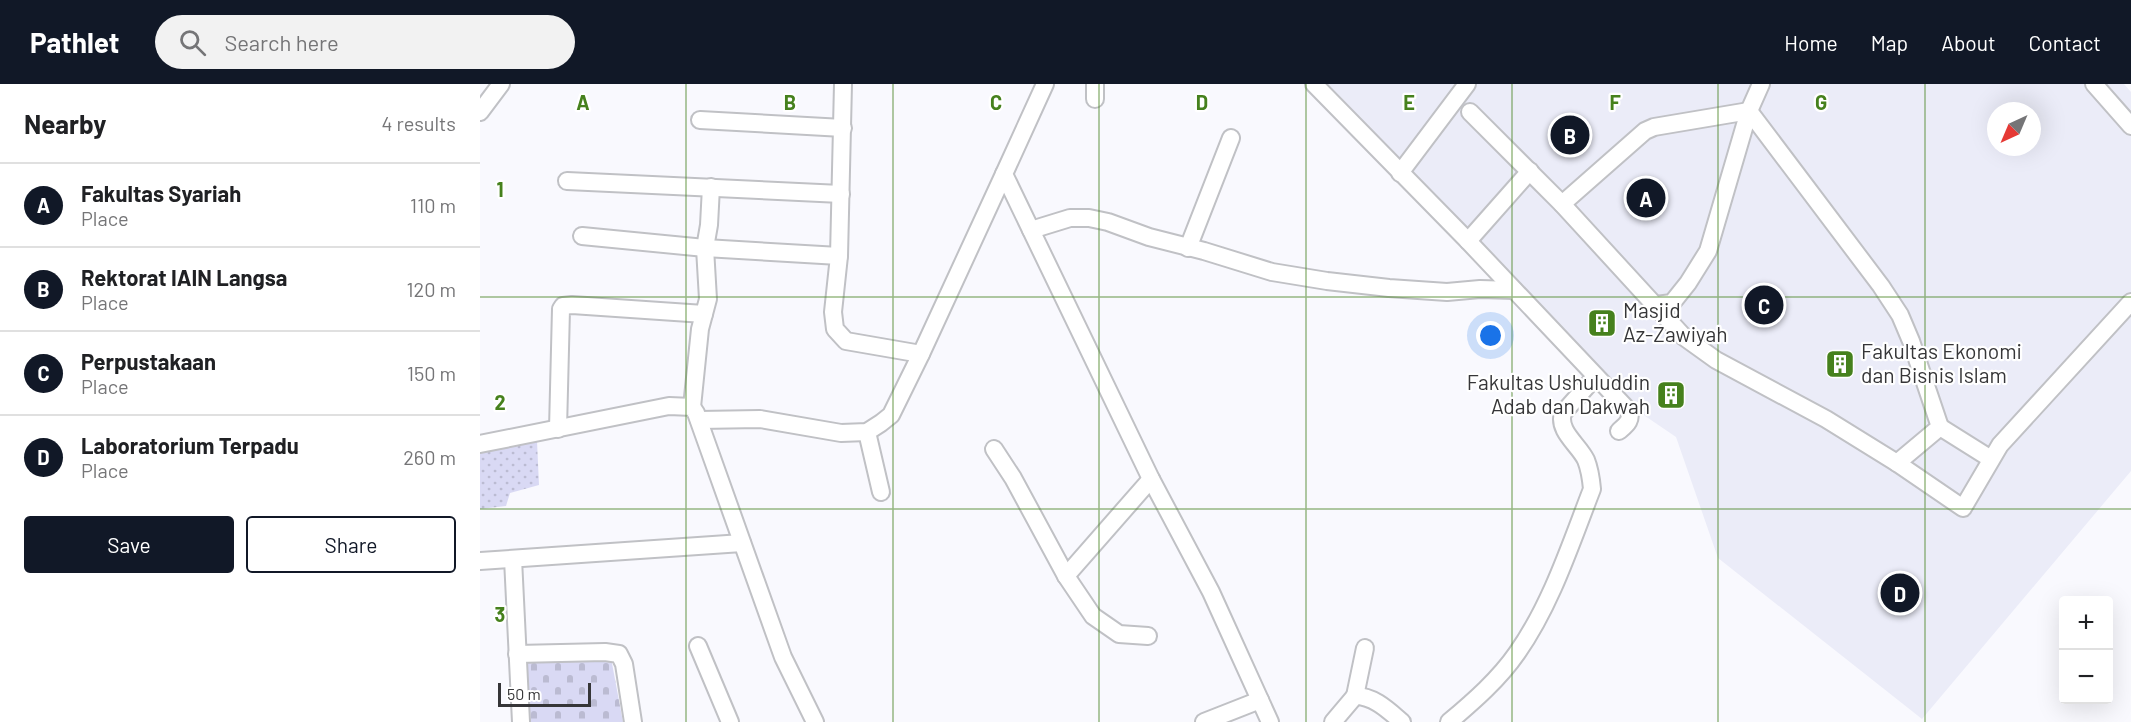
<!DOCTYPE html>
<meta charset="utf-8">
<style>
body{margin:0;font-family:Barlow,sans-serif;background:#f2f2f2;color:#202124}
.controls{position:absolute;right:18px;bottom:18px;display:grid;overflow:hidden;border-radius:6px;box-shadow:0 6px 24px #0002}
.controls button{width:54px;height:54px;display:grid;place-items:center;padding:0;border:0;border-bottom:2px solid #e0e0e0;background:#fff;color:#202124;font:30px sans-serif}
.compass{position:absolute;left:1507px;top:18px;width:54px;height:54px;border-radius:50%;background:#fff;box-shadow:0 6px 24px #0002;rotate:224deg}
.scale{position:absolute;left:18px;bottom:15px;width:93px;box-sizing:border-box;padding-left:6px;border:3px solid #363638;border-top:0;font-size:16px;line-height:21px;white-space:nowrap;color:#363638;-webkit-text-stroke:4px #fff;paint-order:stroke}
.you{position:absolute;left:1011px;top:252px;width:21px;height:21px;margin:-15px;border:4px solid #fff;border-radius:50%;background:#1a73e8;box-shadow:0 0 0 9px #1a73e833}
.badge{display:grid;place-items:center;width:39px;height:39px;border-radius:50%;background:#111827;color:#fff;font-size:20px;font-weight:700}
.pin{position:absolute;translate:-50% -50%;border:3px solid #fff;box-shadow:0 2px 6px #0006}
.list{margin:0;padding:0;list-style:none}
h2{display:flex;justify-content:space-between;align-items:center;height:78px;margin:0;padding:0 24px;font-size:26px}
h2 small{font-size:20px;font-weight:400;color:#757577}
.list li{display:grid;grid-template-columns:39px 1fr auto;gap:18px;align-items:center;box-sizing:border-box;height:84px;padding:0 24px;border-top:2px solid #e0e0e0}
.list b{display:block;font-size:22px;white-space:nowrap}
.list p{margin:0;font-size:20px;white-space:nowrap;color:#757577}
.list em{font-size:20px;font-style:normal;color:#757577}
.actions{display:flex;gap:12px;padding:18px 24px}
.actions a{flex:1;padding:14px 0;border:2px solid #111827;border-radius:6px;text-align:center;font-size:21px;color:#111827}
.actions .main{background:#111827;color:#fff}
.icon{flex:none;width:33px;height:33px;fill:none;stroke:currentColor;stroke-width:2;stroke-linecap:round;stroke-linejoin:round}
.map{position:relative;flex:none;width:1651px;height:638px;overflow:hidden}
header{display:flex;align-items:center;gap:36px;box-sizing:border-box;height:84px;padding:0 30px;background:#111827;color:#fff}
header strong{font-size:28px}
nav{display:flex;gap:33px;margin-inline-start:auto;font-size:21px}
.search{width:420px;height:54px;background:#f2f2f2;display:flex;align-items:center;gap:15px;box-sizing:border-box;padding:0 21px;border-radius:33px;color:#757577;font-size:22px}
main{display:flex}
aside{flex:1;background:#fff}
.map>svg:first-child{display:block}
</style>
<header>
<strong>Pathlet</strong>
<div class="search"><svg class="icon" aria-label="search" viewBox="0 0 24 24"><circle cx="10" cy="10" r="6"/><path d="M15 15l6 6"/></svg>Search here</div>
<nav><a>Home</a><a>Map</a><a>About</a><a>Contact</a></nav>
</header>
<main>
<aside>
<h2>Nearby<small>4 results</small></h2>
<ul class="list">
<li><span class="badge">A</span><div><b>Fakultas Syariah</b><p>Place</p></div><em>110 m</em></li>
<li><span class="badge">B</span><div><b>Rektorat IAIN Langsa</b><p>Place</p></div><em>120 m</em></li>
<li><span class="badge">C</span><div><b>Perpustakaan</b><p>Place</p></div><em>150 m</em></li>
<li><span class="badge">D</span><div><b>Laboratorium Terpadu</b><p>Place</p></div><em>260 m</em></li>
</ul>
<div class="actions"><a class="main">Save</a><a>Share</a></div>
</aside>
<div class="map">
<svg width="1651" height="638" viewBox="0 0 1651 638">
<defs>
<pattern id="grass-dots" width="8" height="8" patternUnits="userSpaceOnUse" patternTransform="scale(1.5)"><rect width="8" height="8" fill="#d9d9f4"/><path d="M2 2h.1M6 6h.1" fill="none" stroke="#bbbbd2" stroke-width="1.8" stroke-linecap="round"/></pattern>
<pattern id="cemetery-stones" width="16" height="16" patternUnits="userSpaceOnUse" patternTransform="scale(1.5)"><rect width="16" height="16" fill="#d9d9f4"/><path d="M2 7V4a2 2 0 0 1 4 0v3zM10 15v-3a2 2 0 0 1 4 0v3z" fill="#bbbbd2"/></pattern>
</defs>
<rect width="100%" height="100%" fill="#f9f9fe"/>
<path fill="#ebecf8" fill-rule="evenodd" d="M843 0H1644L1651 8V387L1442 635 1238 474 1196 353 1146 319ZM1516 27H1552V63H1516Z"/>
<polygon fill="url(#grass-dots)" points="57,357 59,401 30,409 26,422 0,425 0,367"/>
<polygon fill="url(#cemetery-stones)" points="131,574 143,638 45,638 44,578"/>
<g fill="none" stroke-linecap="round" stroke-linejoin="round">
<g stroke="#c0c1c5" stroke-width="20">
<g id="minor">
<polyline points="363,0 359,172 353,228 355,245 366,257 441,270"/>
<polyline points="565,0 524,90 671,395 731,508 790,638"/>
<polyline points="615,0 615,15"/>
<path d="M834 0 988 157 1148 326C1153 336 1146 341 1139 347"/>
<polyline points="1614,0 1651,42"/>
<polyline points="0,28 21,0"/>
<polyline points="990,28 1082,120 1204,253 1236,276 1346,335 1417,379 1483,424 1520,361 1651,218"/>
<polyline points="220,36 363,44"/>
<polyline points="920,89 987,0"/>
<polyline points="87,97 361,110"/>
<polyline points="1082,120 1165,47 1174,43 1269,27 1401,202 1420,231 1431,257 1460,343 1417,379"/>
<polyline points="551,146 590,134 609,134 628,138 669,153 724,167 792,188 847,197 909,204 967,208 1000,205 1034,206"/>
<polyline points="102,152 225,164 359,172"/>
<polyline points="988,157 1050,87"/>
<polyline points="708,164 751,54"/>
<polyline points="1176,221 1192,219 1208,199 1228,167 1269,27 1281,0"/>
<polyline points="212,323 220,245 228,215 225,164 229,141 231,103"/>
<polyline points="219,336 280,335 361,349 387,348 401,339 411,331 441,270 524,90"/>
<polyline points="1460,343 1511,375"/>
<polyline points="78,345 81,225 83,222 92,221 224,230"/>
<polyline points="387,348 401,408"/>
<polyline points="0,360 189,322 212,323 216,329 303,573 335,638"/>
<polyline points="514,365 533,394 586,492 613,532 639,550 668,552"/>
<polyline points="33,475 41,638"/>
<polyline points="0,477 262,459"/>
<polyline points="586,492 671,395"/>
<polyline points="218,562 250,638"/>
<polyline points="37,570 125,568 139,570 144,580 153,638"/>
<polyline points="875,612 885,564"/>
<polyline points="724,638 780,616"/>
<path d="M853 638 875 612C894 612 908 626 922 638"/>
<path d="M969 638C994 617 1019 595 1037 569 1071 521 1091 459 1112 405 1111 394 1110 386 1106 376 1099 361 1077 347 1083 329L1115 293"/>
</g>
</g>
<use href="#minor" stroke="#fff" stroke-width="16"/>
</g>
<path fill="none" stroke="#46811d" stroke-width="1.5" stroke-opacity="0.55" d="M206 0V638M413 0V638M619 0V638M826 0V638M1032 0V638M1238 0V638M1445 0V638M0 213H1651M0 425H1651"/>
<defs>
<g id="building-square" transform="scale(1.5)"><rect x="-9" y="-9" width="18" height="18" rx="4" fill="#46811d" stroke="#fff"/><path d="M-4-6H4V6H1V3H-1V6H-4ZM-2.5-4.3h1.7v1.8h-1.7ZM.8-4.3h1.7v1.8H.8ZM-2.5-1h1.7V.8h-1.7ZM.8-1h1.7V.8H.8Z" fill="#fff"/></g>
</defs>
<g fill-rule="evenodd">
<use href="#building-square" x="1122" y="239"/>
<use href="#building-square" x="1360" y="280"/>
<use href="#building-square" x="1191" y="311"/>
</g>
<g text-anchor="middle" stroke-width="4.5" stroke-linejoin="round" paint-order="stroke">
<g font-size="21" fill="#363638" stroke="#fff" text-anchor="start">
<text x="1143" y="234">Masjid<tspan x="1143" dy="24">Az-Zawiyah</tspan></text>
<text x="1381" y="275">Fakultas Ekonomi<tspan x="1381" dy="24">dan Bisnis Islam</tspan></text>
<text x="1170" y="306" text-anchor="end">Fakultas Ushuluddin<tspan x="1170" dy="24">Adab dan Dakwah</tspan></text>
</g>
</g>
<g font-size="20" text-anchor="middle" font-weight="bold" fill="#46811d" stroke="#fff" stroke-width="4.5" stroke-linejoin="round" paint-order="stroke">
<text x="103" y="26">A</text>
<text x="310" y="26">B</text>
<text x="516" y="26">C</text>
<text x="722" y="26">D</text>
<text x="929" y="26">E</text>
<text x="1135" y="26">F</text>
<text x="1341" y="26">G</text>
<text x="20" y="113">1</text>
<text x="20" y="326">2</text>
<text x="20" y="538">3</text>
</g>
</svg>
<div class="controls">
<button>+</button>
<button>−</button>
</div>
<svg class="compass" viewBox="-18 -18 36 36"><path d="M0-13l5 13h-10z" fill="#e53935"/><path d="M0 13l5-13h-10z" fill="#757577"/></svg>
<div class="scale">50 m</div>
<div class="you"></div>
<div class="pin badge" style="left:1166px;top:114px">A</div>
<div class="pin badge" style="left:1090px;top:51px">B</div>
<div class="pin badge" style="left:1284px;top:221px">C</div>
<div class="pin badge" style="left:1420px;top:509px">D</div>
</div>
</main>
